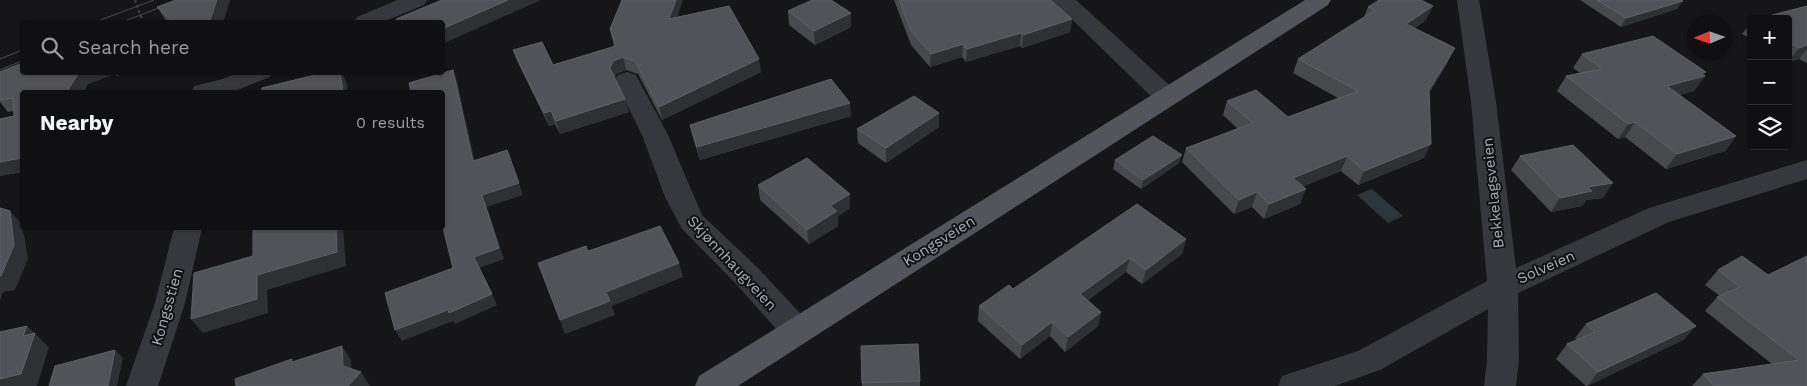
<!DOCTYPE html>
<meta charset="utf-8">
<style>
body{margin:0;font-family:"Work Sans",sans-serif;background:#19191b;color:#f1f3f6}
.controls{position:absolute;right:15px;top:15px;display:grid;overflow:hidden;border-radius:5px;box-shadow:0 1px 4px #0004}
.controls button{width:45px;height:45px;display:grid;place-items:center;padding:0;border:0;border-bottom:1px solid #303032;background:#101012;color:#f1f3f6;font:25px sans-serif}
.compass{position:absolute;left:1687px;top:15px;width:45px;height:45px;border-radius:50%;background:#101012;box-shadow:0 1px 4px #0004;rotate:268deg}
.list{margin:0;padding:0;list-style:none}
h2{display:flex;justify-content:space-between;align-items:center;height:65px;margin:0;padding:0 20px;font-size:21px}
h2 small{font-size:16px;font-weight:400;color:#9c9d9f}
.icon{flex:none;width:28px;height:28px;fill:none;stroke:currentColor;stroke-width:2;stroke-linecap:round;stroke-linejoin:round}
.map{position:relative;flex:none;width:1807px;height:386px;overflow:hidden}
.search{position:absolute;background:#101012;box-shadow:0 1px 4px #0004;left:20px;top:20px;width:425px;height:55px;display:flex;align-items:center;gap:12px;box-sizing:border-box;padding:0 18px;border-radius:5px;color:#9c9d9f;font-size:19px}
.panel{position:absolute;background:#101012;box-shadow:0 1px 4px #0004;left:20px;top:90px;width:425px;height:140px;border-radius:5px}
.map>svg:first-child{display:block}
</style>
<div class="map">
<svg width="1807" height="386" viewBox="0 0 1807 386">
<rect width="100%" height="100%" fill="#161618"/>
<polygon fill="#2c353c" points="1372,189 1403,216 1388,223 1357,195"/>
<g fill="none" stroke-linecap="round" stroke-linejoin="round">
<polyline stroke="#3d3f44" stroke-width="2.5" stroke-dasharray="2.5 3" stroke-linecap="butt" points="135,0 143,22"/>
<g fill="#37383d" fill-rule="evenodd">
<polygon points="397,0 427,0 424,5 383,22 354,22 357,17"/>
<polygon points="1052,0 1076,0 1176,91 1179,97 1176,103 1167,105 1158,103"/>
<polygon points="1457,0 1479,0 1496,102 1516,268 1649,208 1807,160 1807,179 1669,222 1518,293 1519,360 1516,386 1484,386 1487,360 1488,309 1380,370 1335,386 1278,386 1282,376 1358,351 1487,281 1471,102"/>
<polygon points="239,72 273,72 270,77 232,92 191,92 194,86 223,79"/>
<polygon points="627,72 636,75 668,135 702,215 758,268 808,322 813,331 808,340 797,344 786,340 736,284 682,229 665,197 642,135 615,80 618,75"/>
<polygon points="174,228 202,228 185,303 158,386 126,386 155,303"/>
</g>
<polygon fill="#53555c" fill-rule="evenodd" points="1305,0 1331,0 1328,5 738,386 695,386 699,376"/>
<g stroke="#4a4c52" stroke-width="1">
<polyline points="95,22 154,0"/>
<polyline points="122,22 180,0"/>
<polyline points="0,59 22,50"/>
<polyline points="0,70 22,61"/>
</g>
</g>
<g fill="#47494d">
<polygon points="176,0 230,0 223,22 167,22 157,7"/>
<polygon points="894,0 1051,0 1072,19 1070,32 1022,48 1020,46 966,62 962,57 930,67 911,45"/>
<polygon points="1580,0 1682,0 1677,9 1621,27"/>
<polygon points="1807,6 1807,63 1799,59 1788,62 1788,19"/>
<polygon points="1368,7 1426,20 1415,28 1448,62 1429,93 1424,158 1358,185 1341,171 1303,186 1300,204 1264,219 1252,207 1234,214 1182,162 1186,148 1238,129 1223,115 1227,101 1288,117 1338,98 1293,73 1298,59 1364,17"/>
<polygon points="788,11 851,27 815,45 789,25"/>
<polygon points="677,17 761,72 662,120 638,74 626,70 616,74 615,78 629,112 560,134 555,124 549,126 518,63 513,50 553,65 614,46 610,29"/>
<polygon points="1751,23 1751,39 1742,34"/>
<polygon points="1582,54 1703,75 1705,76 1694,91 1679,95 1736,136 1725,151 1666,169 1625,137 1618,139 1557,91 1566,76 1580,73 1573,68"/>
<polygon points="22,72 126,72 117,76 114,74 88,84 22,92 22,172 0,176 0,119 14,116 14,111 8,112 0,102 0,94"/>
<polygon points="851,116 700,160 693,138 690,125"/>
<polygon points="939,127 886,163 858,143 857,129"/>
<polygon points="1520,156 1603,198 1586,200 1582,206 1551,212 1511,170"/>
<polygon points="1115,160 1179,163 1141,189 1113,169"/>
<polygon points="758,185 850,208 838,216 838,226 809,244 760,200"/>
<polygon points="1186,239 1182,254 1142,284 1126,272 1088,300 1101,312 1098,326 1065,352 1050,336 1020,359 978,321 979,306 1013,289"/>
<polygon points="1718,270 1768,275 1807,386 1692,386 1703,374 1772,364 1705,311 1717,297 1720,296 1705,285"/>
<polygon points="1586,324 1696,326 1683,340 1587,386 1586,386 1556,359 1567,344 1577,340 1575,338"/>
<polygon points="861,346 920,381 920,386 862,386"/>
</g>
<g fill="#2f3033">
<polygon points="217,0 230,0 223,22 205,22"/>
<polygon points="508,0 541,0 442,44 442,29"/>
<polygon points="676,0 683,0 672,32 669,19"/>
<polygon points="1683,1 1677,9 1621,27 1626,18"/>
<polygon points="1433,6 1426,20 1400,38 1406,24"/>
<polygon points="851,13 851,27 815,45 814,31"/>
<polygon points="1072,19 1070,32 1022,48 1023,35"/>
<polygon points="1021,33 1020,46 966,62 967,49"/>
<polygon points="963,44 962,57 930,67 931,54"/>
<polygon points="1807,45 1807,49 1799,59 1788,62 1799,48"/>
<polygon points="1455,48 1448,62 1422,105 1429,90"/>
<polygon points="623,57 626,70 616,74 613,81 610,68 613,61"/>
<polygon points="759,59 761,72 662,120 659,107"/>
<polygon points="453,70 457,81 477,172 473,161"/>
<polygon points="79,72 113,72 114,74 88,84 84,92 67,92"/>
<polygon points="114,72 126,72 117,76"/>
<polygon points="340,72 342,72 347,84 348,92 343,92"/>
<polygon points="1706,72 1702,77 1705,76 1694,91 1657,101 1667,86"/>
<polygon points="625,99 629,112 560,134 556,121"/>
<polygon points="850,103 851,116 700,160 697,147"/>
<polygon points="551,111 555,124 549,126 544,113"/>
<polygon points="939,113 939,127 886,163 886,148"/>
<polygon points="1635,122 1625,137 1618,139 1628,124"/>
<polygon points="1736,136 1725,151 1666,169 1677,154"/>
<polygon points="1431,144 1424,158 1358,185 1364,171"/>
<polygon points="507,150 523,195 487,207 504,259 479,268 474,257 482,195"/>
<polygon points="1182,155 1179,163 1141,189 1143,180"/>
<polygon points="1347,156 1341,171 1288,193 1293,178"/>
<polygon points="22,158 22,172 0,176 0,162"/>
<polygon points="1613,183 1603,198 1586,200 1582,206 1551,212 1560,198 1588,187"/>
<polygon points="1306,189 1300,204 1264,219 1269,204"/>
<polygon points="1257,192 1252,207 1234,214 1239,200"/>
<polygon points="850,194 850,208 838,216 838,226 809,244 807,230 830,206"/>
<polygon points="10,211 22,224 28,259 15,290 3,292 0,300 0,276"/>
<polygon points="336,228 343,228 346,266 267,290 268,313 203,333 191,319 257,275"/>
<polygon points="1186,239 1182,254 1142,284 1146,270"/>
<polygon points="1130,258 1126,272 1077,308 1080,294"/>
<polygon points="679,263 683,277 612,306 615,315 565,334 560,320 606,292"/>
<polygon points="492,294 497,305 455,324 453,321 402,341 395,330"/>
<polygon points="1101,312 1098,326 1065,352 1068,337"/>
<polygon points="1052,322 1050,336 1020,359 1022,345"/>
<polygon points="27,326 49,347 37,386 0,386 0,379 23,336"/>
<polygon points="1696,326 1683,340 1587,386 1598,372"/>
<polygon points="342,346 351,360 352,380 343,366"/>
<polygon points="115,350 123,358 117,386 108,386"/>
<polygon points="361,372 370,386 348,386"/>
</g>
<g fill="#525359" stroke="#5f6168">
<polygon points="176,0 217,0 210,20 205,22 193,22 192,21 189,22 173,22 157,7"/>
<polygon points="442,0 508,0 442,29 442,22 399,22 396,19"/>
<polygon points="622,0 676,0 669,19 729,6 759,59 659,107 635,61 623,57 613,61 610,68 625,99 556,121 551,111 544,113 513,50 542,42 553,65 616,46 610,29"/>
<polygon points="812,0 831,0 851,13 814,31 788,11"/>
<polygon points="899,0 1051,0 1072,19 1023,35 1021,33 967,49 963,44 931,54 911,31"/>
<polygon points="1379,0 1421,0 1433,6 1406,24 1455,48 1429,90 1431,144 1364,171 1347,156 1293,178 1306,189 1269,204 1257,192 1239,200 1186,148 1253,123 1227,101 1256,90 1288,117 1358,91 1298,59 1375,10 1368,7"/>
<polygon points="1597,0 1682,0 1683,1 1626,18"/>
<polygon points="1807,6 1807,45 1799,48 1788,41 1788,19 1757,19"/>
<polygon points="1653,36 1706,72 1701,73 1705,76 1667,86 1736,136 1677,154 1635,122 1628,124 1566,76 1603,69 1582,54"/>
<polygon points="22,63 22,72 79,72 67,92 22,92 22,158 0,162 0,119 14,116 13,98 0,100 0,72"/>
<polygon points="453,70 473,161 507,150 519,183 482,195 499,248 474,257 492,294 449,313 448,310 395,330 385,293 453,268 442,224 442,92 411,92 409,83"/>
<polygon points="327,72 340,72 343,92 262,92 262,88"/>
<polygon points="831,79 850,103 697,147 690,125"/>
<polygon points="914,96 939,113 886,148 857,129"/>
<polygon points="1153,136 1182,155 1143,180 1115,160"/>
<polygon points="1573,145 1613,183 1588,187 1592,191 1560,198 1520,156"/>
<polygon points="807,158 850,194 830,206 837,211 807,230 758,185"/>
<polygon points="1137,204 1186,239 1146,270 1130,258 1080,294 1101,312 1068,337 1052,322 1022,345 979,306 1009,285 1013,289"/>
<polygon points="0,208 10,211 14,245 1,276 0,276"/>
<polygon points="660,226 679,263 606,292 610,301 560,320 538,263 586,246 588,251 609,244"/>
<polygon points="253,228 336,228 337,252 257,275 257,299 191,319 194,273 253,256"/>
<polygon points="1742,256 1768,275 1807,256 1807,386 1714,386 1703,374 1799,360 1717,297 1740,287 1718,270"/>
<polygon points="1656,293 1696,326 1598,372 1567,344 1595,332 1586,324"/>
<polygon points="27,326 23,336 35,333 21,374 0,379 0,332"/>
<polygon points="918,344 920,381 862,383 861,346"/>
<polygon points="342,346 343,366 361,372 348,386 236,386 235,379 292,359 292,362"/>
<polygon points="115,350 108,386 49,386 55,366"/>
</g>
<g text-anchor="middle" stroke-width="4" stroke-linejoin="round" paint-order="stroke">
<g font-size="15" fill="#a8adb8" stroke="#111113">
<text transform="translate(1493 193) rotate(-96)" y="5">Bekkelagsveien</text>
<text transform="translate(939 241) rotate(-32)" y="5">Kongsveien</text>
<text transform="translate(732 263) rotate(47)" y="5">Skjønnhaugveien</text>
<text transform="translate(1546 267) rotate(-24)" y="5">Solveien</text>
<text transform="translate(167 307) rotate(-74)" y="5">Kongsstien</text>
</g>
</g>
</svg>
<div class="controls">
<button>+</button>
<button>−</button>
<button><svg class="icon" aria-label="layers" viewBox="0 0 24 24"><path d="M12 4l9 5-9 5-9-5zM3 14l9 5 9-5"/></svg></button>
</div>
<svg class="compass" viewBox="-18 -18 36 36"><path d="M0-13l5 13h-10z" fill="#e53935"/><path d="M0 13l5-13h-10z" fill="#9c9d9f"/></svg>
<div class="search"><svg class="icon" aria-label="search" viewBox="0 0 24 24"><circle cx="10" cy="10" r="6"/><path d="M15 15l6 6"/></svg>Search here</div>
<section class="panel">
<h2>Nearby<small>0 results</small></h2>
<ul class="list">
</ul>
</section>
</div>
